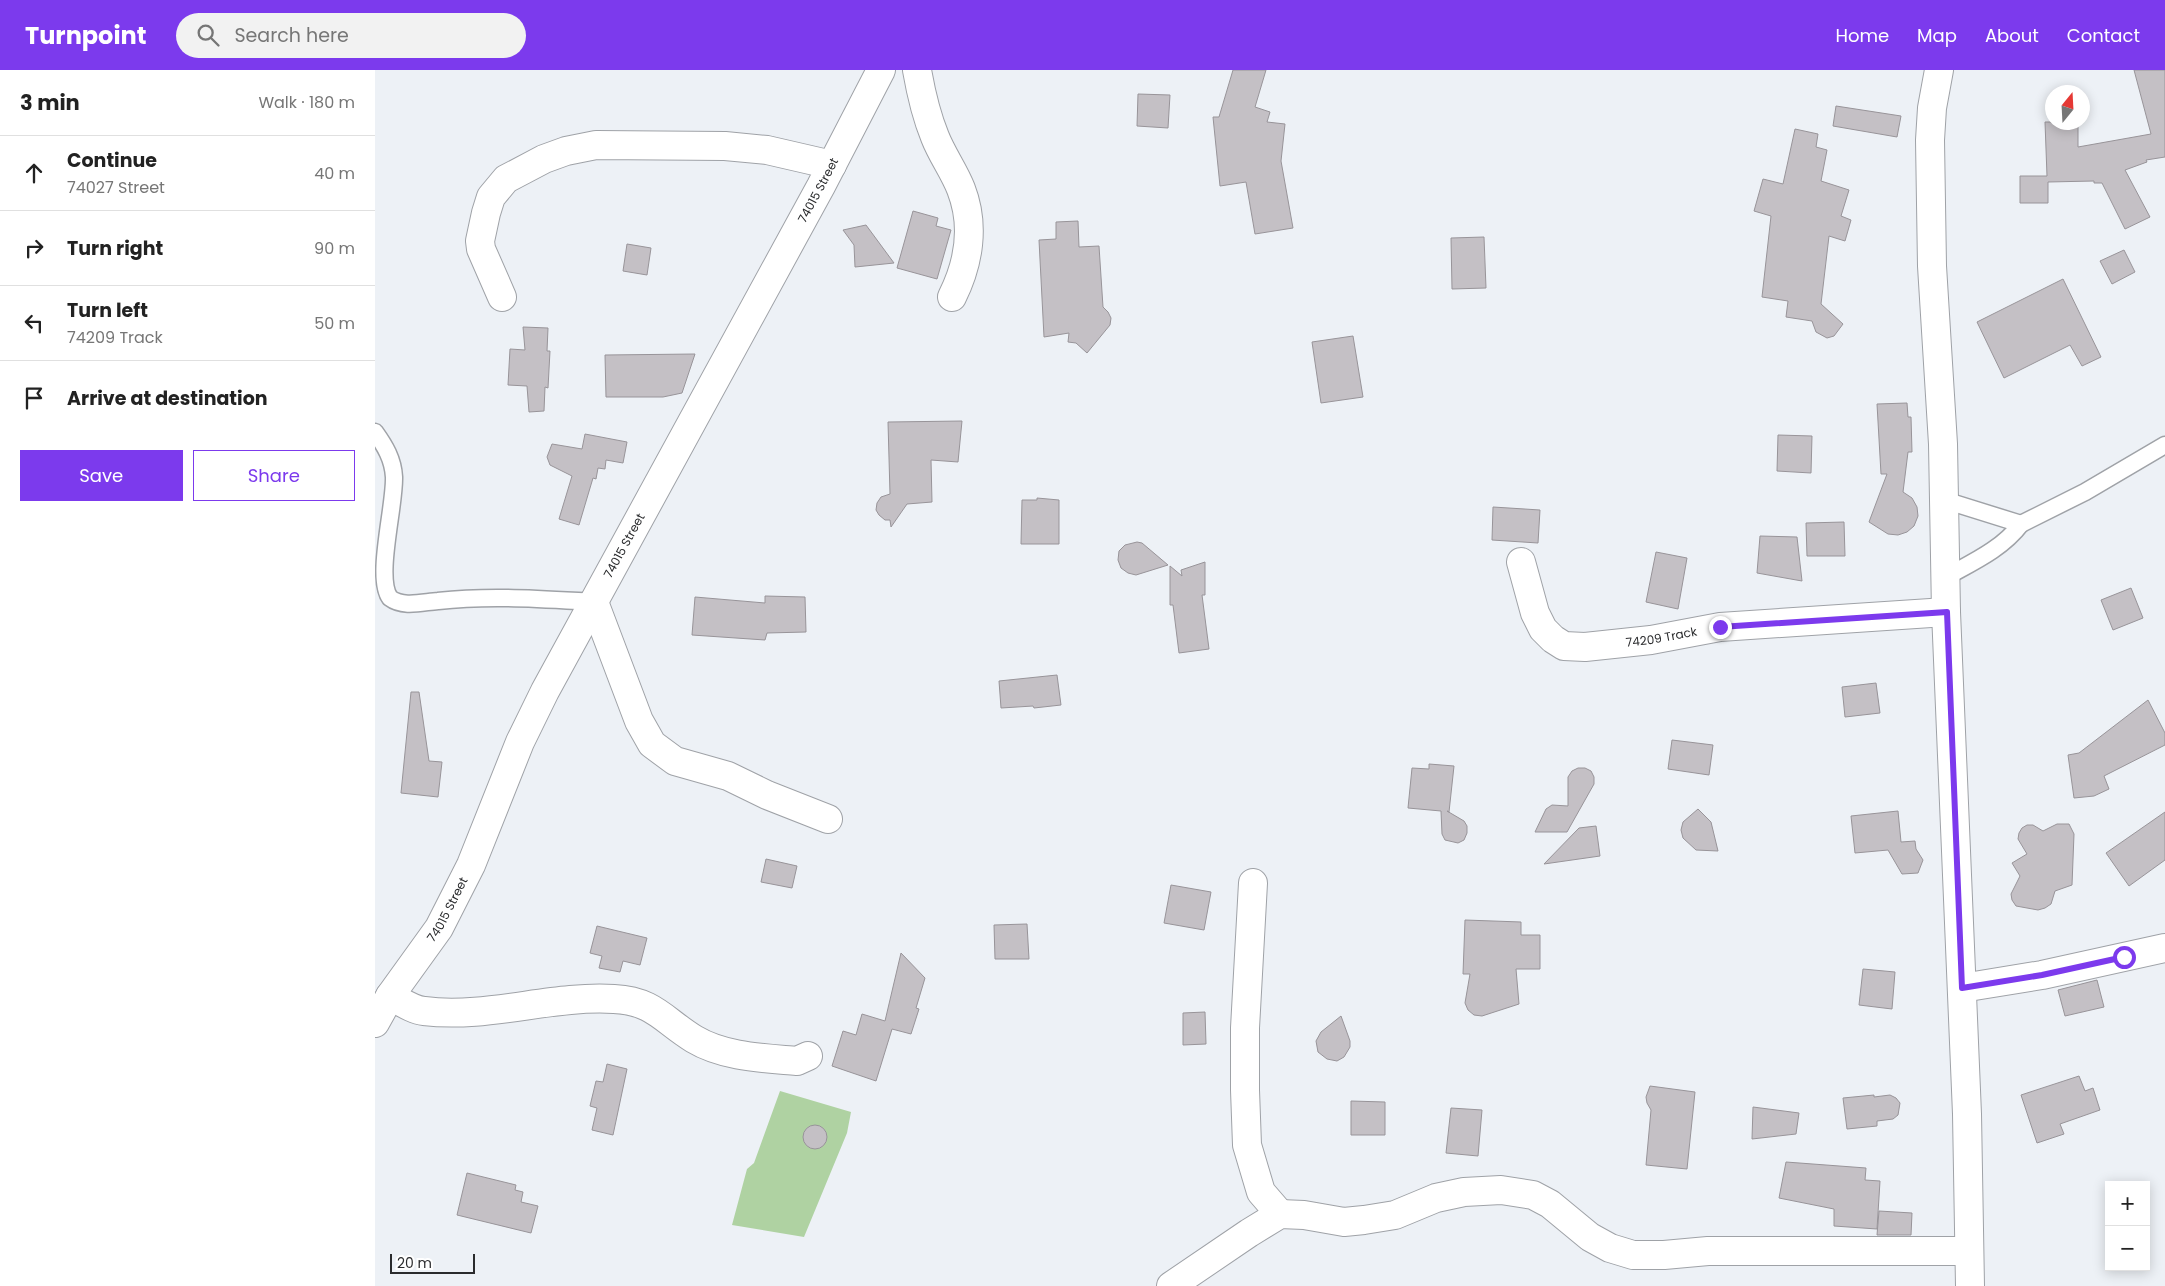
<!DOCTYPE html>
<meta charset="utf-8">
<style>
body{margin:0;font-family:Poppins,sans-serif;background:#f2f2f2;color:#222}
.controls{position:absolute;right:15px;bottom:15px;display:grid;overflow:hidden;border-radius:0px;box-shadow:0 2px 12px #0003}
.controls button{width:45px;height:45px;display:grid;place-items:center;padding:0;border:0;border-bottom:1px solid #e0e0e0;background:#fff;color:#222;font:25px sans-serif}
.compass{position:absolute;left:1670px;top:15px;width:45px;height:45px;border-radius:50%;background:#fff;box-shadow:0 2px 12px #0003;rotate:18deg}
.scale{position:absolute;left:15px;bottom:12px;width:85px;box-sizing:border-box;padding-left:5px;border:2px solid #2a2b2d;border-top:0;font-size:14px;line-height:18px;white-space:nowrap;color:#2a2b2d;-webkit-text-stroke:4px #fff;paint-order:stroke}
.stop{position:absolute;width:15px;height:15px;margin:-11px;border:4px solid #7c3aed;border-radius:50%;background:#fff}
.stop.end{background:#7c3aed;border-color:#fff;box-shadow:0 1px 5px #0008}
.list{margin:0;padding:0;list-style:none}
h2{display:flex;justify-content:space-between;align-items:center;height:65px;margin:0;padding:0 20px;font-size:21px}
h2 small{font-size:16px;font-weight:400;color:#767676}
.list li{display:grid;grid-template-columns:32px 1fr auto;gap:15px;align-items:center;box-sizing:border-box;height:75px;padding:0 20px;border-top:1px solid #e0e0e0}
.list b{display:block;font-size:19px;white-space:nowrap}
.list p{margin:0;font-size:16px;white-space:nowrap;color:#767676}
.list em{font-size:16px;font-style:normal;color:#767676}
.actions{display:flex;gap:10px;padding:15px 20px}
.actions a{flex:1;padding:11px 0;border:1px solid #7c3aed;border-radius:0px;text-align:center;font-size:18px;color:#7c3aed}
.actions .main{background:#7c3aed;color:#fff}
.icon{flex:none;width:28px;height:28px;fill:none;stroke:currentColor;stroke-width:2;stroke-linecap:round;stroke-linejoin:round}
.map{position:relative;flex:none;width:1790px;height:1216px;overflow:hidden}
header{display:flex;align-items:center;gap:30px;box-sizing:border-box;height:70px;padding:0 25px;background:#7c3aed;color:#fff}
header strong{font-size:24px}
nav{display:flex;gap:28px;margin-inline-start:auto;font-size:18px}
.search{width:350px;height:45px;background:#f2f2f2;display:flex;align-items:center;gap:12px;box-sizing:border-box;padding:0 18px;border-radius:28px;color:#767676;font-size:19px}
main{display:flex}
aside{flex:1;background:#fff}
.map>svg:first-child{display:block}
</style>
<header>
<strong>Turnpoint</strong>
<div class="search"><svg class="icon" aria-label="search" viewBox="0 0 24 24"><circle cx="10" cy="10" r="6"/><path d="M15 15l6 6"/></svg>Search here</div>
<nav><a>Home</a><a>Map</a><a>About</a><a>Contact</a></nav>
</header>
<main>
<aside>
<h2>3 min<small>Walk · 180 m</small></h2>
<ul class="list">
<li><svg class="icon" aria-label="ahead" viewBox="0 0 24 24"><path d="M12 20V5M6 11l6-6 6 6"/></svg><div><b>Continue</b><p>74027 Street</p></div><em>40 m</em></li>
<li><svg class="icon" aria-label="right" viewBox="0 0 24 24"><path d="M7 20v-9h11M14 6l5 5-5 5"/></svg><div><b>Turn right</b></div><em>90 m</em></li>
<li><svg class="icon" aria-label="left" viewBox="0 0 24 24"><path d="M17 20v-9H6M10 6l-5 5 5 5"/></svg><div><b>Turn left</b><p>74209 Track</p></div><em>50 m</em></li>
<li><svg class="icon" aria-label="arrive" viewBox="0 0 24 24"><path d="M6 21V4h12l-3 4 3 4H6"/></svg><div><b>Arrive at destination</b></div></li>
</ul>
<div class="actions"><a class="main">Save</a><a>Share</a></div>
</aside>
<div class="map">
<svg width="1790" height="1216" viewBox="0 0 1790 1216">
<rect width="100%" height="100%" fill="#edf1f6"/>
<polygon fill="#afd2a2" points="405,1021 476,1042 472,1063 429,1167 357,1155 372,1099 379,1093"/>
<g fill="#c4c0c5" stroke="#989499">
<polygon points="858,0 891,0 880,37 895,42 892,52 910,54 906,91 918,158 880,164 871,112 845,116 838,47 844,47"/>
<polygon points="1759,0 1790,0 1790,87 1771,90 1772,92 1750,100 1775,147 1750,159 1727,113 1719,113 1719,111 1673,112 1673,133 1645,133 1645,106 1672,106 1670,52 1703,52 1703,77 1776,64"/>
<polygon points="763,24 795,25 793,58 762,56"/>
<polygon points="1461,36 1526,46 1522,67 1458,56"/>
<polygon points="1420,59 1443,64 1441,77 1452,80 1446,111 1474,120 1466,146 1476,150 1470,171 1454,166 1446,234 1468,254 1459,266 1452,268 1441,262 1437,251 1411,247 1413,231 1387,227 1396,146 1379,141 1388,109 1408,114"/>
<polygon points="538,141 563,148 561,156 576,160 562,209 522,198"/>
<polygon points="703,151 704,177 724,176 728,237 733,242 736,248 735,255 712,283 701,273 693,272 694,263 669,267 664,170 681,169 681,152"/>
<polygon points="491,155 519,193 480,197 479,175 468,160"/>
<polygon points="1109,167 1111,218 1077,219 1076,168"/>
<polygon points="252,174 276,178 272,205 248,201"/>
<polygon points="1749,180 1760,202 1737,214 1725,191"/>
<polygon points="1688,209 1726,287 1707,296 1695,275 1629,308 1602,252"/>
<polygon points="148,257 173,258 172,281 175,281 173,318 170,317 169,341 154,342 152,316 133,315 135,279 150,280"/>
<polygon points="978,266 988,327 946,333 937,272"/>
<polygon points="320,284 307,323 288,327 231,327 230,285"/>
<polygon points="1532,333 1533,347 1536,347 1537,382 1533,382 1528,422 1537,428 1542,437 1543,446 1539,456 1532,462 1523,465 1513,464 1494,452 1512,404 1506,404 1502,334"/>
<polygon points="587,351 583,392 556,390 557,432 532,434 516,457 515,450 510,450 504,445 501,440 502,433 506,427 515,424 513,352"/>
<polygon points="210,364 252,372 248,393 231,390 230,399 223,398 221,409 218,408 204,455 184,449 197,406 175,395 172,387 177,374 207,379"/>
<polygon points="1403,365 1437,366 1436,403 1402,401"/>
<polygon points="662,428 684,430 684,474 646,474 647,430 662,430"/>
<polygon points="1118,437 1165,440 1163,473 1117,470"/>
<polygon points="1469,452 1470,486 1432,486 1431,453"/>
<polygon points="1385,466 1422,467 1427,511 1382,503"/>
<polygon points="762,472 767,473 793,495 761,505 753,503 746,498 743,490 744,481 750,475"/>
<polygon points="1281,482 1312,488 1303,539 1271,532"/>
<polygon points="830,492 830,525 827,525 834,579 804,583 798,535 795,535 795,496 807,506 806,500"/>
<polygon points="1756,518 1768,548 1738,560 1726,530"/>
<polygon points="390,526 430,527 431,562 392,563 390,570 317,565 320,527 390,533"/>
<polygon points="682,605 686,635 659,638 658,636 626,638 624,611"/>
<polygon points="1501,613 1505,643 1470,647 1467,617"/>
<polygon points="36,622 44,622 54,691 67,692 63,727 26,723"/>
<polygon points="1773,630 1790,663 1790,675 1729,706 1734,719 1719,726 1699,728 1693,685 1704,683"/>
<polygon points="1297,670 1338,675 1334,705 1293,699"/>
<polygon points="1054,694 1079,696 1074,742 1072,741 1089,751 1092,756 1092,763 1089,770 1083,773 1070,770 1067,764 1066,741 1033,738 1037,698 1054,699"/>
<polygon points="1203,698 1210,698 1216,701 1219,707 1219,714 1192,762 1160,762 1171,739 1177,735 1193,736 1193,707 1197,701"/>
<polygon points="1323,739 1336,752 1343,781 1321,780 1308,768 1306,760 1308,752"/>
<polygon points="1523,741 1526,772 1540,771 1541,779 1548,790 1543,803 1527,804 1513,780 1480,783 1476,746"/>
<polygon points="1790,742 1790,790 1754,816 1731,783"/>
<polygon points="1682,754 1694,754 1699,764 1697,815 1680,821 1676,834 1670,838 1663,840 1641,836 1637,830 1636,824 1645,806 1637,793 1652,784 1643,769 1644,763 1647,758 1652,755 1658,755 1668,761"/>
<polygon points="1221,756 1225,786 1169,794 1204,758"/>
<polygon points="391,789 422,796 417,818 386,812"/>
<polygon points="796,815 836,822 829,860 789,853"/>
<polygon points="1090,850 1146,852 1146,865 1165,865 1165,899 1141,899 1144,934 1107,946 1099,945 1093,940 1090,933 1095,904 1088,904"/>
<polygon points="652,854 654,889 620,889 619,855"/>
<polygon points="222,856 272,868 265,895 248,891 245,902 224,898 227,886 215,883"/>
<polygon points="526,883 550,908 541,938 544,939 536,964 517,959 501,1011 457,996 468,961 481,965 487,944 510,951"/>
<polygon points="1488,899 1520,902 1517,939 1484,935"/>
<polygon points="1722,910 1729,937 1690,946 1683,920"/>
<polygon points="830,942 831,974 808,975 808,943"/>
<polygon points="966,946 975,971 975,977 969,987 962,991 952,989 943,982 941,971 946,962"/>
<polygon points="232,994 252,999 238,1065 217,1060 222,1038 215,1036 221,1011 228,1012"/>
<polygon points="1704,1006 1710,1021 1718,1018 1725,1040 1685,1054 1689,1064 1662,1073 1646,1025"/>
<polygon points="1275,1016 1320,1022 1312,1099 1271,1095 1276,1040 1272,1033 1271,1027"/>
<polygon points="1499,1025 1499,1027 1515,1025 1521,1028 1525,1033 1523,1045 1518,1049 1502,1051 1502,1056 1472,1059 1468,1028"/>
<polygon points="976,1031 1010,1032 1010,1065 976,1065"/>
<polygon points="1378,1037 1424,1043 1421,1064 1377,1069"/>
<polygon points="1076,1038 1107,1040 1103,1086 1071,1083"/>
<circle cx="440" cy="1067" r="12"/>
<polygon points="1411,1092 1491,1098 1490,1110 1505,1111 1502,1159 1459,1156 1459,1139 1404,1128"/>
<polygon points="92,1103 141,1115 140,1120 148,1122 146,1132 163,1136 156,1163 82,1145"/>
<polygon points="1504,1141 1537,1143 1536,1165 1502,1165"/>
</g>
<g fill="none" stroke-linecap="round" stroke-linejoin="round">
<g stroke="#9fa2a7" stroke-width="19">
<g id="service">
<path d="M0 362C10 376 18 389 19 407 20 436 0 508 15 528 28 538 48 532 63 531 115 525 166 529 219 532"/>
<polyline points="1569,430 1646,454 1710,422 1790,375"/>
<path d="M1571 507C1598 492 1627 479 1646 454"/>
</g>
</g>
<g stroke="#9fa2a7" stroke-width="30">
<g id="minor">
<path d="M542 0C546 23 551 45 560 67 567 85 579 101 586 119 600 155 594 193 577 227"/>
<polyline points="127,227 106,179 105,171 111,143 116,127 131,109 169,89 191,81 221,75 350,76 392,80 457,95"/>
<path id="s1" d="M1146 492 1160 543 1168 559 1178 569 1189 576 1210 577 1276 570 1345 557 1571 542"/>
<polyline points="219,532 264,651 277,674 300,691 353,706 392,725 453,749"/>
<polyline points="878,813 870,958 870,1020 872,1075 886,1122 905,1144"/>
<polyline points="1587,918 1667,905 1790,878"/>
<path d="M15 926C25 931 38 940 49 941 112 949 177 925 239 929 279 931 288 950 319 969 349 987 388 988 422 991L433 986"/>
<polyline points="796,1216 874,1163 905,1144 929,1145 969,1152 989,1150 1020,1145 1061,1128 1089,1122 1126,1120 1158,1125 1175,1134 1215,1167 1235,1178 1258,1185 1289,1185 1333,1181 1594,1181"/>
</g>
</g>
<g stroke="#9fa2a7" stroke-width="30">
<g id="tertiary">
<polyline points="1564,0 1557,38 1555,70 1557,196 1568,374 1571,542 1592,1044 1595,1216"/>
<path id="s2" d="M0 953 15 926 64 858 96 795 145 672 170 621 446 116 506 0"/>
</g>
</g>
<use href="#service" stroke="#fff" stroke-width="16"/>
<use href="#minor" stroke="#fff" stroke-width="28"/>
<use href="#tertiary" stroke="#fff" stroke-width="28"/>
</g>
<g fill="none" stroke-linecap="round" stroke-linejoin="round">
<polyline stroke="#7c3aed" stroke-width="6" points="1345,557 1572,542 1587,918 1667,905 1749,887"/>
</g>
<g text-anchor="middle" stroke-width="4.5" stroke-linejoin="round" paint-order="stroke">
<g font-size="12" fill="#2a2b2d" stroke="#fff">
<text dy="4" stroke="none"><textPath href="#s2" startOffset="945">74015 Street</textPath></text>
<text dy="4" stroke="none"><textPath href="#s2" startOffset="540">74015 Street</textPath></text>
<text dy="4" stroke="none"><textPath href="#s1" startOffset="196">74209 Track</textPath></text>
<text dy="4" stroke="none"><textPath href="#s2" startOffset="135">74015 Street</textPath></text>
</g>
</g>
</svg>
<div class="controls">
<button>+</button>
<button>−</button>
</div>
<svg class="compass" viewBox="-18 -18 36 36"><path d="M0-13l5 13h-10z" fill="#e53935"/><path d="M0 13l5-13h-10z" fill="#767676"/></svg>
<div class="scale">20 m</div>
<div class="stop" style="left:1749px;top:887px"></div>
<div class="stop end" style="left:1345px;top:557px"></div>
</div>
</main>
